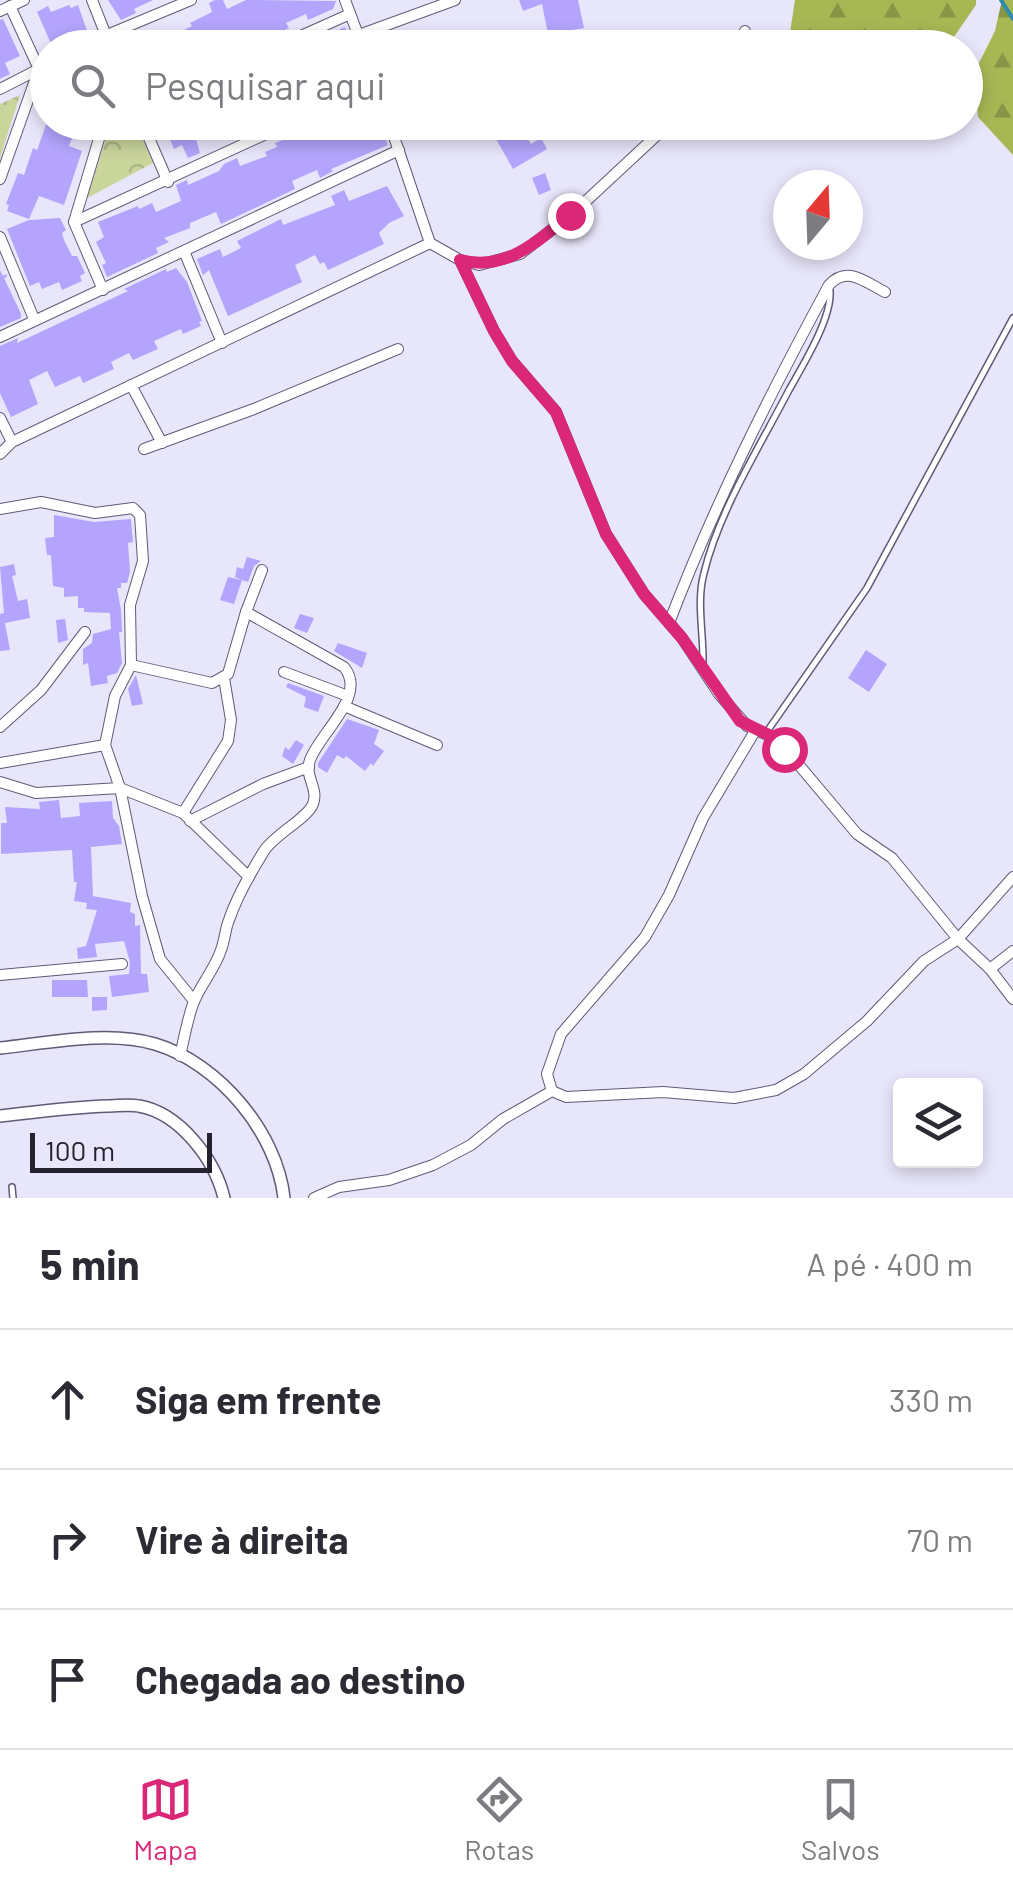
<!DOCTYPE html>
<html lang="pt">
<meta charset="utf-8">
<style>
body{margin:0;font-family:Barlow,sans-serif;background:#f2f2f3;color:#2b2b33}
.controls{position:absolute;right:30px;bottom:30px;display:grid;overflow:hidden;border-radius:10px;box-shadow:0 5px 15px #0003}
.controls button{width:90px;height:90px;display:grid;place-items:center;padding:0;border:0;border-bottom:2px solid #e1e1e2;background:#fff;color:#2b2b33;font:50px sans-serif}
.compass{position:absolute;left:773px;top:170px;width:90px;height:90px;border-radius:50%;background:#fff;box-shadow:0 5px 15px #0003;rotate:19deg}
.scale{position:absolute;left:30px;bottom:25px;width:182px;box-sizing:border-box;padding-left:10px;border:5px solid #24222f;border-top:0;font-size:28px;line-height:35px;white-space:nowrap;color:#24222f;-webkit-text-stroke:8px #e8e6fa;paint-order:stroke}
.stop{position:absolute;width:30px;height:30px;margin:-22px;border:8px solid #db2777;border-radius:50%;background:#fff}
.stop.end{background:#db2777;border-color:#fff;box-shadow:0 2px 10px #0008}
.list{margin:0;padding:0;list-style:none}
h2{display:flex;justify-content:space-between;align-items:center;height:130px;margin:0;padding:0 40px;font-size:42px}
h2 small{font-size:32px;font-weight:400;color:#7c7c81}
.list li{display:grid;grid-template-columns:65px 1fr auto;gap:30px;align-items:center;box-sizing:border-box;height:140px;padding:0 40px;border-top:2px solid #e1e1e2}
.list b{display:block;font-size:38px;white-space:nowrap}
.list em{font-size:32px;font-style:normal;color:#7c7c81}
.icon{flex:none;width:55px;height:55px;fill:none;stroke:currentColor;stroke-width:2;stroke-linecap:round;stroke-linejoin:round}
.map{position:relative;flex:none;width:1013px;height:1198px;overflow:hidden}
.search{position:absolute;background:#fff;box-shadow:0 5px 15px #0003;left:30px;right:30px;top:30px;height:110px;display:flex;align-items:center;gap:25px;box-sizing:border-box;padding:0 35px;border-radius:55px;color:#7c7c81;font-size:38px}
.sheet{height:550px;background:#fff}
nav{display:flex;justify-content:space-around;align-items:center;box-sizing:border-box;height:140px;border-top:2px solid #e1e1e2;background:#fff;font-size:28px;color:#7c7c81}
nav a{display:grid;justify-items:center;gap:5px}
nav .on{color:#db2777}
.map>svg:first-child{display:block}
</style>
<div class="map">
<svg width="1013" height="1198" viewBox="0 0 1013 1198">
<defs>
<pattern id="forest-firs" width="22" height="20" patternUnits="userSpaceOnUse" patternTransform="scale(2.5)"><rect width="22" height="20" fill="#a7b754"/><path d="M5 1l3.5 6h-7zM16 11l3.5 6h-7z" fill="#889446"/></pattern>
<pattern id="park-crowns" width="20" height="18" patternUnits="userSpaceOnUse" patternTransform="scale(2.5)"><rect width="20" height="18" fill="#cad59c"/><path d="M2 6a3 3 0 1 1 6 0M12 15a3 3 0 1 1 6 0" fill="none" stroke="#adb787"/></pattern>
</defs>
<rect width="100%" height="100%" fill="#e8e6fa"/>
<g fill="url(#forest-firs)">
<polygon points="795,0 976,0 976,5 947,47 877,47 857,39 852,47 782,47 789,39"/>
<polygon points="1002,0 1013,0 1013,155 978,117 974,73 995,31"/>
</g>
<g fill="url(#park-crowns)">
<polygon points="20,95 0,158 0,104"/>
<polygon points="111,123 135,123 153,163 87,198"/>
</g>
<g fill="none" stroke-linecap="round" stroke-linejoin="round">
<polyline stroke="#2d8bad" stroke-width="4" points="1001,0 1013,19"/>
</g>
<g fill="#b4a4fd">
<polygon points="108,0 153,0 134,9 136,13 121,20"/>
<polygon points="215,0 223,0 227,9 246,0 336,1 333,9 308,20 306,14 286,23 289,28 251,45 252,48 132,48 139,44 136,40 148,34 151,39 163,33 166,39 192,26 190,23 212,12 209,3"/>
<polygon points="519,0 578,0 584,28 548,34 542,4 523,11"/>
<polygon points="69,5 71,8 78,5 93,48 53,48 37,12 48,6 51,12"/>
<polygon points="3,19 20,56 5,63 10,74 0,79 0,20"/>
<polygon points="345,27 350,40 333,48 299,48"/>
<polygon points="47,122 78,122 69,146 82,151 64,205 39,196 29,219 7,211 9,205 6,204 18,173 24,175 33,148 37,150"/>
<polygon points="168,122 232,122 196,139 200,153 188,158 182,145 174,149 169,137 163,140 157,127"/>
<polygon points="311,122 372,122 379,137 384,135 388,145 331,169 333,171 320,178 317,170 292,181 295,189 221,224 216,212 190,223 190,228 164,238 169,242 156,248 158,253 107,277 102,265 106,263 96,242 104,237 98,222 138,206 139,209 152,203 156,212 181,201 176,185 187,180 188,185 219,171 224,164 237,158 240,166 267,156 265,152 277,147 275,143 314,128"/>
<polygon points="506,124 508,128 511,127 518,140 526,136 531,144 541,138 547,149 513,169 492,132"/>
<polygon points="545,173 551,190 539,195 532,178"/>
<polygon points="387,186 404,216 389,223 379,233 384,244 328,270 324,262 320,264 315,255 295,265 302,282 228,316 209,270 203,275 197,259 220,249 223,257 241,248 237,241 281,219 283,225 335,205 331,196 344,190 349,201"/>
<polygon points="60,218 66,230 62,233 64,240 72,256 77,256 85,273 80,276 82,281 62,290 59,282 42,289 39,282 30,286 7,229 29,220"/>
<polygon points="176,268 187,282 202,321 199,322 201,326 183,334 181,329 154,341 158,349 133,360 129,353 111,362 114,369 83,383 80,376 55,387 47,371 29,380 38,404 11,417 0,393 0,346 18,338 17,343 128,291 124,289 166,269 167,272"/>
<polygon points="0,270 3,276 6,274 7,277 4,278 21,314 21,318 0,327"/>
<polygon points="54,515 94,522 131,519 133,542 128,543 130,572 127,583 121,583 121,588 117,588 121,610 122,632 119,632 122,663 117,673 107,676 108,683 91,686 88,663 83,665 83,649 92,643 93,634 111,629 110,613 84,612 84,608 78,608 78,596 64,597 64,588 53,586 51,555 47,555 45,538 54,537"/>
<polygon points="247,557 261,561 254,566 248,582 242,580 234,604 220,600 228,577 242,580 235,577 237,567 243,569"/>
<polygon points="14,564 16,575 12,576 18,601 27,599 30,618 5,623 10,650 0,651 0,614 4,613 0,567"/>
<polygon points="300,614 314,618 307,633 294,628"/>
<polygon points="65,619 68,640 58,643 56,620"/>
<polygon points="338,643 367,653 362,668 334,651"/>
<polygon points="866,650 887,664 869,692 848,678"/>
<polygon points="136,675 143,704 132,706 128,689"/>
<polygon points="288,683 324,696 318,712 304,707 306,697 286,687"/>
<polygon points="347,719 379,730 374,744 384,751 373,766 371,763 365,771 346,756 344,759 337,755 327,773 318,767 318,763"/>
<polygon points="296,740 304,745 293,764 282,756 285,747 289,750"/>
<polygon points="59,800 61,818 80,816 79,803 112,801 113,818 119,826 122,844 91,847 93,896 131,903 130,912 135,914 135,926 140,925 141,974 147,974 149,992 112,997 109,976 129,974 130,962 124,941 95,944 97,957 78,959 77,948 86,946 97,910 86,909 87,903 74,901 77,882 74,882 72,850 1,854 1,823 7,823 5,807 40,809 39,802"/>
<polygon points="52,980 87,980 88,997 52,997"/>
<polygon points="92,997 107,997 107,1010 92,1011"/>
</g>
<g fill="none" stroke-linecap="round" stroke-linejoin="round">
<g stroke="#5e5a77" stroke-width="8">
<g id="service">
<path d="M703 666C704 635 696 602 704 573 719 511 760 446 789 390 803 365 832 318 830 291"/>
<polyline points="766,733 867,588 1013,318"/>
<polyline points="12,1187 13,1198"/>
</g>
</g>
<g stroke="#5e5a77" stroke-width="12">
<g id="minor">
<polyline points="92,0 111,48"/>
<polyline points="345,0 363,48"/>
<polyline points="0,11 24,0"/>
<polyline points="107,35 191,0"/>
<polyline points="359,35 455,0"/>
<polyline points="274,48 350,14"/>
<polyline points="737,48 745,31"/>
<polyline points="0,89 39,69"/>
<polyline points="142,122 168,182"/>
<polyline points="389,122 430,243 460,260 494,331 512,361 556,412 606,534 644,594 682,638 719,694 747,726 777,739 857,834 892,858 958,939 990,969 1013,999"/>
<polyline points="0,179 39,69 10,6"/>
<polyline points="74,222 292,122"/>
<polyline points="0,237 34,319"/>
<polyline points="184,251 222,343"/>
<polyline points="460,260 479,265 520,254 571,215 671,122"/>
<polyline points="103,290 74,222 104,122"/>
<polyline points="0,337 399,150"/>
<polyline points="131,385 162,443"/>
<polyline points="0,418 12,442"/>
<polyline points="144,449 254,409 398,349"/>
<polyline points="0,454 12,442 430,243"/>
<polyline points="0,509 41,502 95,513 133,508 140,515 143,561 130,605 131,665 115,696 105,745 120,788 142,896 160,959 194,1001"/>
<path d="M669 623C714 505 769 396 829 285 847 265 865 282 885 292"/>
<polyline points="131,665 212,683 228,674 246,612 262,570"/>
<polyline points="284,672 348,696"/>
<polyline points="344,706 437,745"/>
<polyline points="0,727 41,690 85,632"/>
<polyline points="0,763 105,745"/>
<polyline points="0,782 36,793 120,788 183,813 249,877"/>
<polyline points="183,813 228,741 231,720 224,678"/>
<polyline points="190,821 263,784 309,767"/>
<polyline points="990,969 1013,951"/>
<polyline points="0,975 122,964"/>
<path d="M180 1056C184 1039 187 1021 193 1004 200 985 215 969 221 950 225 940 225 929 229 920 237 896 251 872 264 851 276 833 307 819 313 804 319 788 304 777 310 760 320 732 368 696 344 667L246 612"/>
<polyline points="552,1091 547,1074 561,1034 645,937 669,895 703,818 755,731"/>
<polyline points="314,1198 339,1187 389,1180 433,1165 471,1145 503,1119 552,1091 566,1097 663,1092 734,1098 776,1090 804,1074 867,1021 924,961 958,939 1013,877"/>
</g>
</g>
<g stroke="#5e5a77" stroke-width="14">
<g id="tertiary">
<path d="M0 1048C47 1043 109 1030 155 1044 219 1063 277 1133 284 1198"/>
<path d="M0 1116C36 1112 72 1107 108 1106 117 1106 129 1104 139 1106 180 1113 215 1160 224 1198"/>
</g>
</g>
<use href="#service" stroke="#fff" stroke-width="5"/>
<use href="#minor" stroke="#fff" stroke-width="10"/>
<use href="#tertiary" stroke="#fff" stroke-width="11"/>
</g>
<g fill="none" stroke-linecap="round" stroke-linejoin="round">
<path stroke="#db2777" stroke-width="12" d="M570 215C536 242 506 272 460 260L494 331 512 361 556 412 606 534 644 594 682 638 740 721 777 739 784 749"/>
</g>
</svg>
<div class="controls">
<button><svg class="icon" aria-label="layers" viewBox="0 0 24 24"><path d="M12 4l9 5-9 5-9-5zM3 14l9 5 9-5"/></svg></button>
</div>
<svg class="compass" viewBox="-18 -18 36 36"><path d="M0-13l5 13h-10z" fill="#e53935"/><path d="M0 13l5-13h-10z" fill="#7c7c81"/></svg>
<div class="scale">100 m</div>
<div class="stop" style="left:784px;top:749px"></div>
<div class="stop end" style="left:570px;top:215px"></div>
<div class="search"><svg class="icon" aria-label="search" viewBox="0 0 24 24"><circle cx="10" cy="10" r="6"/><path d="M15 15l6 6"/></svg>Pesquisar aqui</div>
</div>
<section class="sheet">
<h2>5 min<small>A pé · 400 m</small></h2>
<ul class="list">
<li><svg class="icon" aria-label="ahead" viewBox="0 0 24 24"><path d="M12 20V5M6 11l6-6 6 6"/></svg><div><b>Siga em frente</b></div><em>330 m</em></li>
<li><svg class="icon" aria-label="right" viewBox="0 0 24 24"><path d="M7 20v-9h11M14 6l5 5-5 5"/></svg><div><b>Vire à direita</b></div><em>70 m</em></li>
<li><svg class="icon" aria-label="arrive" viewBox="0 0 24 24"><path d="M6 21V4h12l-3 4 3 4H6"/></svg><div><b>Chegada ao destino</b></div></li>
</ul>
</section>
<nav>
<a class="on"><svg class="icon" aria-label="map" viewBox="0 0 24 24"><path d="M3 6l6-2 6 2 6-2v14l-6 2-6-2-6 2zM9 4v14M15 6v14"/></svg>Mapa</a>
<a><svg class="icon" aria-label="directions" viewBox="0 0 24 24"><path d="M12 3l9 9-9 9-9-9zM9 14v-3h6M13 9l2 2-2 2"/></svg>Rotas</a>
<a><svg class="icon" aria-label="saved" viewBox="0 0 24 24"><path d="M7 4h10v16l-5-4-5 4z"/></svg>Salvos</a>
</nav>
